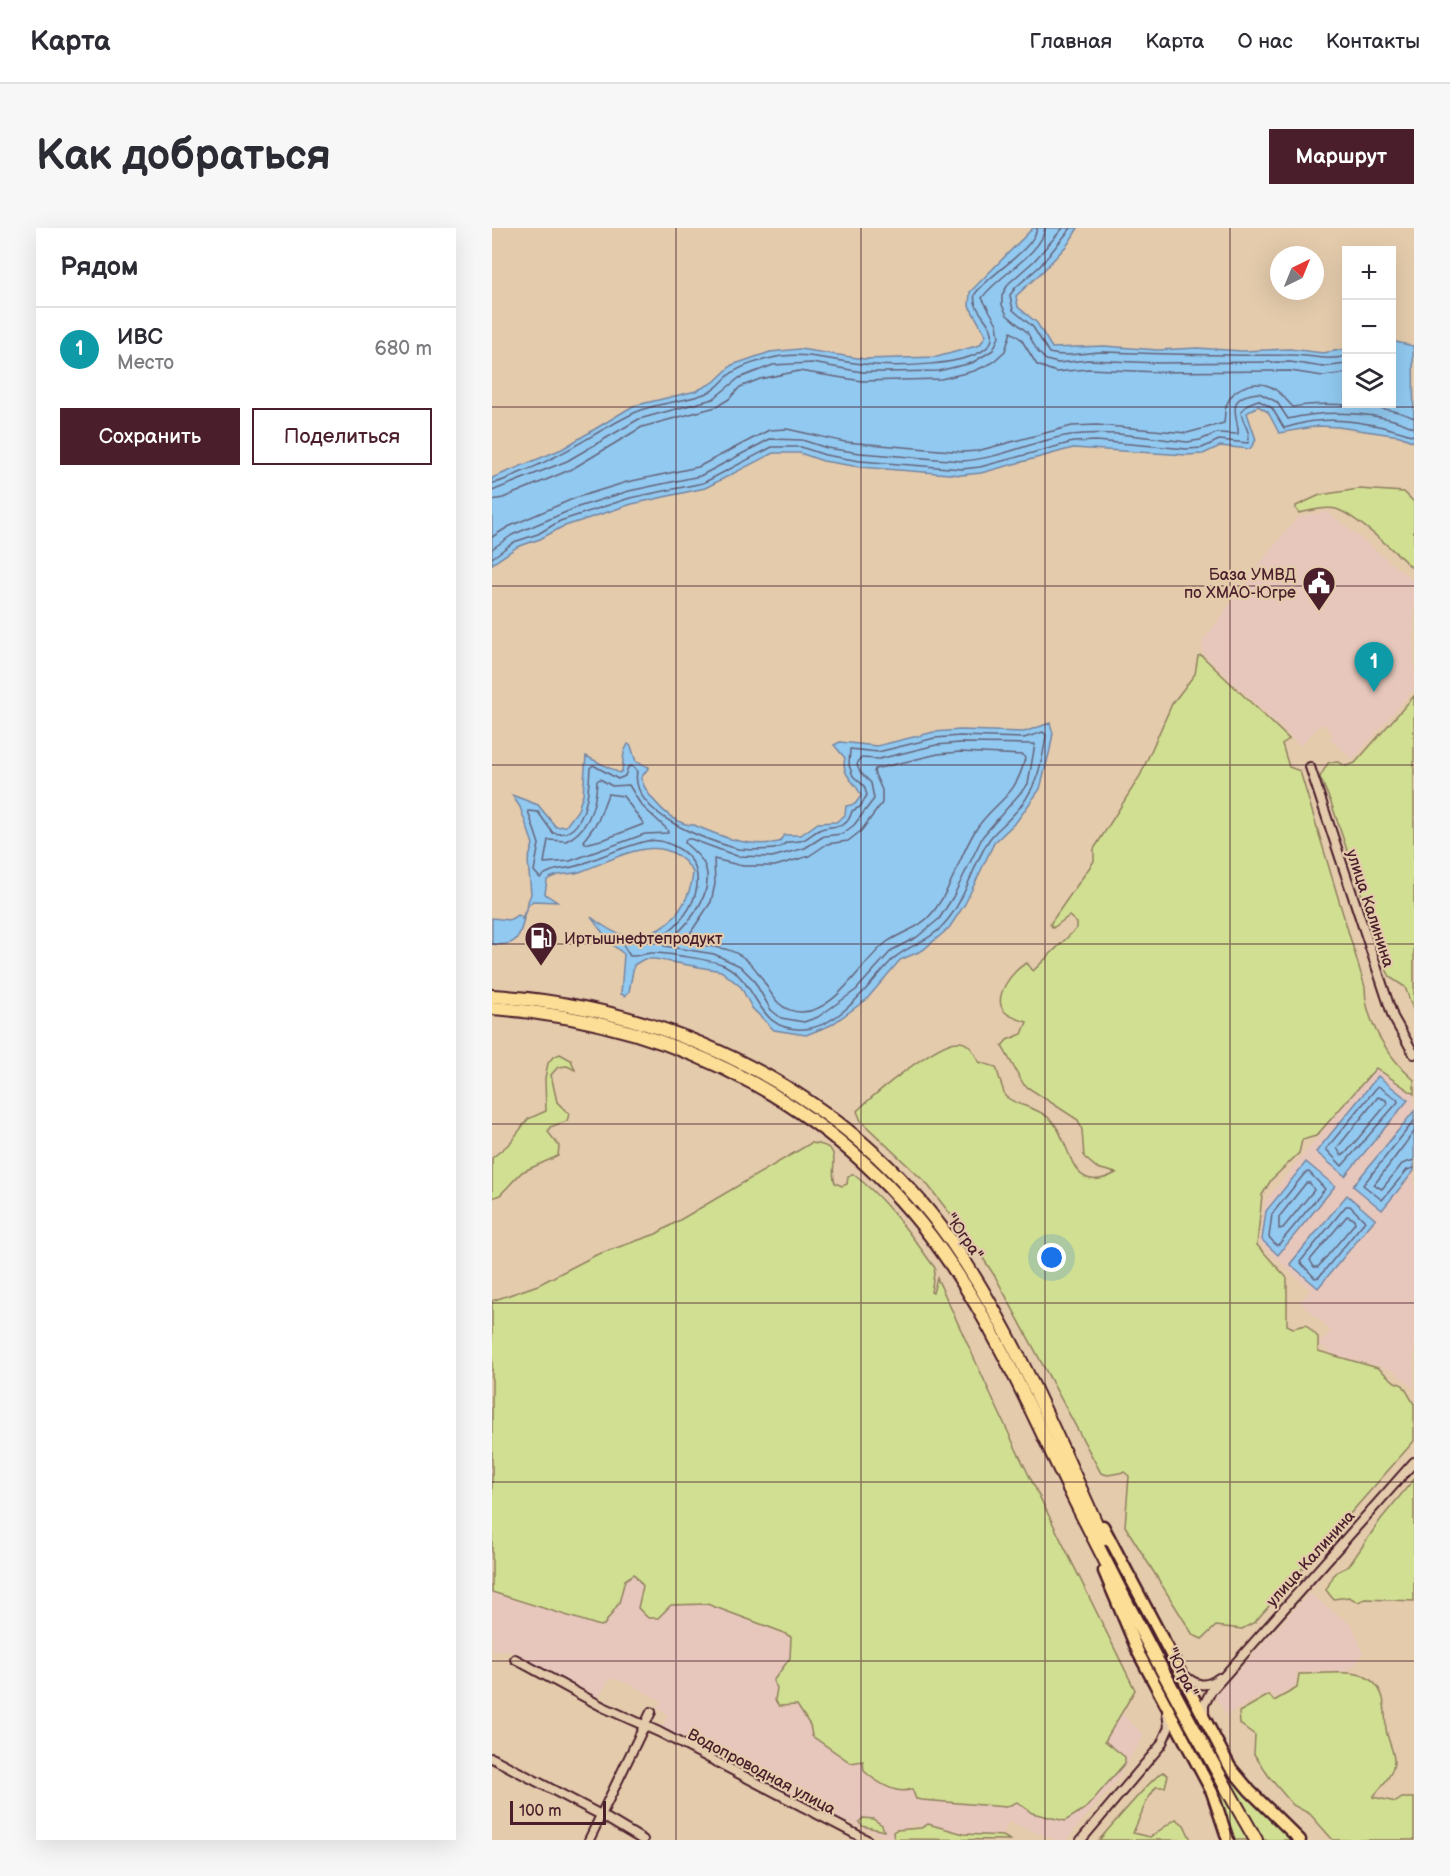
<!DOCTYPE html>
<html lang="ru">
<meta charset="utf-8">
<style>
body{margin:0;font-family:"Balsamiq Sans",sans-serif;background:#f7f7f7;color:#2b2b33}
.controls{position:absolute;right:18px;top:18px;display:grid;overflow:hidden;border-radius:0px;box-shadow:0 6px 24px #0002}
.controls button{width:54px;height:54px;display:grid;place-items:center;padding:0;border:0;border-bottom:2px solid #e1e1e2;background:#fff;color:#2b2b33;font:30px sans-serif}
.compass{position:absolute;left:778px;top:18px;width:54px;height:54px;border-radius:50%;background:#fff;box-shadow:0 6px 24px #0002;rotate:43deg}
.scale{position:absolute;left:18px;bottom:15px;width:96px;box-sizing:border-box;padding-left:6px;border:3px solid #4a1f2b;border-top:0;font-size:16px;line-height:21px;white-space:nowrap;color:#4a1f2b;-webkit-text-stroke:4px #e4cbac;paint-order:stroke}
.you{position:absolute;left:560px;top:1030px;width:21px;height:21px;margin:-15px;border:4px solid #fff;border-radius:50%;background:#1a73e8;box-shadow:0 0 0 9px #1a73e833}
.badge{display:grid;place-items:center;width:39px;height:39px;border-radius:50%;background:#4a1f2b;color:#fff;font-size:20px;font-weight:700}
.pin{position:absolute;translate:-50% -50px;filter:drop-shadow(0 2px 3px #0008)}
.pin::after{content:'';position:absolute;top:32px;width:21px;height:18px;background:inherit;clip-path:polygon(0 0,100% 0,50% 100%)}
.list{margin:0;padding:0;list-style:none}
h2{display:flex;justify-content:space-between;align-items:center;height:78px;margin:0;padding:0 24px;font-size:26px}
h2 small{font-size:20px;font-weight:400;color:#7c7c81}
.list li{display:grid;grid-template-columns:39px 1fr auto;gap:18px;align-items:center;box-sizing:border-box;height:84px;padding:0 24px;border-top:2px solid #e1e1e2}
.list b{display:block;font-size:22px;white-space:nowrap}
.list p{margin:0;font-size:20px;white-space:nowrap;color:#7c7c81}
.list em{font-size:20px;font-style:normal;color:#7c7c81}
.actions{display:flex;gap:12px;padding:18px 24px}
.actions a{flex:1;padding:14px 0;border:2px solid #4a1f2b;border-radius:0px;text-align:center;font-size:21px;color:#4a1f2b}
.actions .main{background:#4a1f2b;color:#fff}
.icon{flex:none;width:33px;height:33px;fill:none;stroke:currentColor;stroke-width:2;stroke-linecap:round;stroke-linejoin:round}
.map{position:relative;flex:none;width:922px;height:1612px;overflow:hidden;border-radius:0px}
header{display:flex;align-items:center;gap:36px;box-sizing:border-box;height:84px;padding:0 30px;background:#fff;border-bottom:2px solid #e1e1e2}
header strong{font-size:28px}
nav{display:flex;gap:33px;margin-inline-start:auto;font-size:21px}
.intro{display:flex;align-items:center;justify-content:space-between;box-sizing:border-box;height:144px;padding:0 36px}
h1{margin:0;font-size:42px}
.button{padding:15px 27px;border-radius:0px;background:#4a1f2b;color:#fff;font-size:21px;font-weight:700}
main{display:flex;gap:36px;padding:0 36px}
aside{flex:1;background:#fff;border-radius:0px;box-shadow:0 6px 24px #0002}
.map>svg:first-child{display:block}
</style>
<header>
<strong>Карта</strong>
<nav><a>Главная</a><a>Карта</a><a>О нас</a><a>Контакты</a></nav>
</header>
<div class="intro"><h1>Как добраться</h1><a class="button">Маршрут</a></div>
<main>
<aside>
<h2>Рядом<small></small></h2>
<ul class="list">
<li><span class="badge" style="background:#0f9aa8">1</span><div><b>ИВС</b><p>Место</p></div><em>680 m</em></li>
</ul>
<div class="actions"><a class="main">Сохранить</a><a>Поделиться</a></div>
</aside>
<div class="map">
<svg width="922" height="1612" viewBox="0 0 922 1612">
<rect width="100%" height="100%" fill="#e4cbac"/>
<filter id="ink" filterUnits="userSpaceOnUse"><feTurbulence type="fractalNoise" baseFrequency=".0167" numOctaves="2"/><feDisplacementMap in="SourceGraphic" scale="12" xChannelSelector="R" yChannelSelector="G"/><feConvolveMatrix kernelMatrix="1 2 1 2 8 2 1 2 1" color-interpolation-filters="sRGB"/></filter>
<g filter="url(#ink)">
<g fill="#e7c7bb">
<polygon points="835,283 922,353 922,461 861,532 838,511 841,506 830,495 808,518 711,426 710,414 777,323 806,289"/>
<polygon points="883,840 922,867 922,1160 900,1142 841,1126 827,1116 839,1103 808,1074 818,1062 768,1015 773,973"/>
<polygon points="142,1346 149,1353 151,1364 148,1372 156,1390 166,1390 179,1377 210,1375 299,1409 298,1430 281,1453 285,1460 282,1469 292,1478 305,1477 318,1497 320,1508 359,1535 386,1522 430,1572 514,1579 525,1574 534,1581 573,1593 594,1580 633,1535 633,1529 613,1513 630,1486 652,1507 625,1552 574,1612 563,1612 516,1593 510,1610 420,1597 399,1611 336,1587 169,1500 176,1487 165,1480 169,1473 138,1456 118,1450 107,1470 16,1422 0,1423 0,1364 108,1398 131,1362 133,1352"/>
<polygon points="817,1365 861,1398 871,1426 857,1443 804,1444 804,1458 782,1470 778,1464 734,1487 723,1468"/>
</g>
<g fill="#d1df92" stroke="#8e7f5e" stroke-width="1.5">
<path d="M867 261 912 264 922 274V342C908 328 862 286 844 281 833 278 818 283 807 285L804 281V278L828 267Z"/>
<path d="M709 427 797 511 790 516 797 539 808 543 873 759C873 794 897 830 922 852V866L884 840 824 908 810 912 807 925 779 952 770 967 765 1017 795 1050V1097L801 1100 814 1097 826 1109V1123L886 1140 903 1154 911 1157 922 1176V1213L763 1394 750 1401 724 1398 710 1411 701 1407 633 1298 637 1248 632 1244 616 1247 609 1245 504 1050 483 1018 435 956 369 893 365 883C381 867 444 815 465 814 478 813 482 825 487 834L504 839 513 868C526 879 544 878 558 891 581 912 575 971 624 945L605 940 592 929 590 902 586 892 532 857 510 818 515 812 530 806 535 794C528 792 518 789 513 784 499 770 521 741 535 735L541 743 585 700V695L577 688 561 700 558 696 602 633V621L648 548 680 476 703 446 706 428Z"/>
<polygon points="922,468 922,784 913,759 899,750 895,743 840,577 828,549 836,535 846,534 854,538 863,535"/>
<polygon points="68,826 79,832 83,842 75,838 66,839 59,847 65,874 77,886 75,893 58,899 56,904 67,918 66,928 30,944 8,967 0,970 0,930 18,915 36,891 54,883 53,850 56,835 61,829"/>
<path d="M319 915C355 918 336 938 343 955L350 958 355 956 356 949 361 946C394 971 418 1006 443 1040L439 1064 441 1065 445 1050 524 1221 643 1462 613 1513 633 1529V1535L594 1580 573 1593 540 1585 525 1574 514 1579 430 1572 424 1571 420 1561C405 1568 383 1553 372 1543L371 1533 359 1535 320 1508 318 1497 305 1477 287 1478 283 1472 285 1460 281 1453 298 1430 299 1409 290 1404 215 1376 179 1377 166 1390H156L146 1380 151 1358 142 1346 133 1352 127 1375 112 1397 108 1398 0 1364V1073L46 1057 104 1027 164 1006Z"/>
<polygon points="922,1251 922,1373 873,1371 866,1374 857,1369 841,1371 834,1362 843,1345 857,1338 889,1291"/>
<path d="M807 1446C823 1446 859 1442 872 1448 896 1460 892 1480 894 1501 895 1511 902 1522 902 1533 902 1546 889 1559 881 1569L904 1574 910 1570H922V1612H841L818 1586 801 1577 778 1550 762 1526 763 1507 748 1496 747 1484 777 1467 782 1473 805 1460Z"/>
<path d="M671 1544 676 1547 673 1559H664L655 1572 641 1605 658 1609 684 1591 692 1597 699 1612H607C618 1600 661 1548 671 1544Z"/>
<polygon points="741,1552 757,1571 800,1612 743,1612 725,1560"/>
<polygon points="371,1590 381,1591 390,1597 392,1603 370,1598 367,1594"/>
<polygon points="436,1596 472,1606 511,1608 518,1612 402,1611 401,1604 404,1602 429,1600"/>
</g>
<g fill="#91c9f0" stroke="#7585a1" stroke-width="1.5">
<polygon points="541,0 586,0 576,16 552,42 524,68 526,79 545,95 560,120 612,118 666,122 705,120 750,123 798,121 831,125 854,121 854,176 900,176 900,113 921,118 922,214 908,208 846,199 827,198 787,205 776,184 766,178 755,185 764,212 758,221 728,218 711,226 695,227 581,220 489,245 470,247 368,239 331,233 308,225 281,225 213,260 140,276 70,299 48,311 25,319 0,336 0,250 70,221 141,178 204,163 222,154 240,137 278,124 308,121 372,131 445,129 488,117 494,107 477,78 478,64"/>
<path d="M558 495 561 505 558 522 548 561 525 593 502 615 473 676 457 700 431 722 408 732 374 772 339 797 314 807 282 802 260 780 249 759 229 743 163 731H152L142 737 137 764 133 768 129 766 132 726 119 716 99 689C107 695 119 704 128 706 167 718 199 679 201 644 173 599 127 630 90 643 78 648 65 644 55 652L53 666 65 674 41 673 34 679 39 666 36 633 41 616 28 579 20 567 46 577 64 599 74 598 86 582 91 566 94 528 127 545 130 543 132 524 136 516 139 518 144 534 157 539 149 550C154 568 181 598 202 597 230 609 257 620 287 614L292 607H309L326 595 344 594 353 587 354 578 363 576 369 568C365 554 348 548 353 530L342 517 348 514 385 518 442 504 468 502 532 504Z"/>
<path d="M26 687 32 690C28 711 23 719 0 716V690L17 692Z"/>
<polygon points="886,848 916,872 853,948 824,924"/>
<polygon points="922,883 922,943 890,982 861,958"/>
<polygon points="814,934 843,958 786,1027 770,1012 774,983"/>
<polygon points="855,967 883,991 826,1060 798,1036"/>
</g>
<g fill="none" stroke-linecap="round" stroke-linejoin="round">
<g stroke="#66637a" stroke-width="1.5">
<polyline points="571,0 542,33 517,55 510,67 510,77 515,87 535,104 546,124 554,132 566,135 596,132 666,135 798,134 831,139 854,136"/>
<path d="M579 0 548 38 524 59 518 67 521 82 541 99 557 125C575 130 594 124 612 124 673 126 734 128 796 127 816 126 834 134 854 128"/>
<path d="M0 255C9 255 17 249 25 246 70 229 101 205 142 185 166 173 194 175 217 164 226 160 230 153 237 147 248 138 266 133 280 130 310 122 339 133 370 136 396 139 481 140 498 116 509 98 478 84 483 66 496 47 543 21 545 0"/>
<path d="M0 263 75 233 147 191 221 171 247 150 281 137 320 135 370 144H395L446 143 480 135 501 122 507 109 505 96 490 70C504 49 551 25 553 0"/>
<polyline points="0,272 11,270 80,241 150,199 224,179 237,171 248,159 268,151 307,143 370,153 449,151 482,143 500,135 513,123 519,104 529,111 545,137 564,144 596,141 666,144 798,143 831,148 854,145"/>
<path d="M0 309 16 299 83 270 135 254 206 239 277 202 295 201 353 214 471 224 485 223 580 198 605 197 695 205 732 195C733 189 732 182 735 176 742 157 768 150 784 162 791 167 795 173 801 179 828 173 897 177 922 190"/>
<path d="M0 321 20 307 86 279 137 263 208 248 278 211 310 212 335 220 368 225 470 233C508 231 542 212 579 207 617 202 658 210 695 214L708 212 725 205 746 206C748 191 729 168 767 165L785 174 796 191C832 182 889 183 922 200"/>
<path d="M0 330 22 314 46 306 68 293 138 270 211 255 280 219H309L333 227 368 233 470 241 488 239 581 214 604 213 695 221 710 220 727 212 756 215C760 204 750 195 749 184L756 176 766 172 780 180 792 200C803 198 813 193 824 193 856 190 892 198 922 208"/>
<path d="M551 504 554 507C550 538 543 566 519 589 512 597 503 603 497 612 480 638 474 672 452 696 438 714 415 717 400 732 378 755 348 799 312 801 262 804 269 755 232 737 221 732 173 725 160 725 152 725 145 729 138 728L131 717 132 714C142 712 154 714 164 710 199 696 227 640 182 618 173 614 165 611 155 613 141 616 105 630 90 636 75 643 61 638 48 650L42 643 47 616 36 583 46 584 61 605C94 612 97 562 98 540L101 537 126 551 133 548 136 539 140 538 145 543C137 586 214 612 246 621 253 622 275 622 282 621 289 620 289 618 294 615 297 613 304 614 308 613 315 612 320 605 327 602 341 595 354 605 360 583L368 579 375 567 372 558 361 548 357 537 358 521 386 524 443 510 468 508 532 510Z"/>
<path d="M468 515 543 516 536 556 491 608 461 669 447 691 425 709 400 722 364 762 326 789 312 794 289 790 279 782 261 751 248 738 222 726 172 718V715C194 701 221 669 214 641 211 630 201 623 193 615L194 611H199L245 628 280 629 313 620 332 608 350 606 362 597 382 571 379 555 368 544 365 537 368 530 387 531 444 517Z"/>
<path d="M468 524 531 527 533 530C524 571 502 573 483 603 467 629 460 660 441 684 429 700 411 703 395 714 371 731 344 785 309 784 278 783 277 752 257 734 236 715 215 721 193 713L219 674 223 656 222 631 251 638H283L317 628 335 616 356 613 369 603 390 575V562L382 544 383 541 446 526Z"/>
<path d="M108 551 120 558 137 557 149 577 175 601 176 605 153 606 78 633 52 635 56 612 74 613C97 602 104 576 105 553Z"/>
<polygon points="116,566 131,568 152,596 113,611 93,616 92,612 106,593"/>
<polygon points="886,858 905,871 906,874 850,938 834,921"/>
<polygon points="886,869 894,872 895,876 853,926 849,927 845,920"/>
<polyline points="922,893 871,957 890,972 915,942 922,940"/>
<polyline points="922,904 882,957 890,961 910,936 922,932"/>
<polygon points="817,944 833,961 787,1016 784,1017 777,1009 780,986 813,945"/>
<polygon points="814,955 818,955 822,962 791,1000 787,1001 787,989"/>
<polygon points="854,978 858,978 873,993 827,1049 823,1050 808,1034"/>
<polygon points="855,988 862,991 863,995 826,1039 822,1039 818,1032"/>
</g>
<polyline stroke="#7585a1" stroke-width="2" points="30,691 36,677"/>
<g stroke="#4a1f2b" stroke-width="12">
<g id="minor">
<polyline points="818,539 901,789 922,826"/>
<polyline points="23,1431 111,1479 167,1504 375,1612"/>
<path d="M692 1447C704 1458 714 1460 727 1450"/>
<polyline points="712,1486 712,1477 719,1463 922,1234"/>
<polyline points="0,1530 109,1587 151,1612"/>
<polyline points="97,1612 159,1484"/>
<polyline points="589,1612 669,1517 677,1499 675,1485"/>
</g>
</g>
<g stroke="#4a1f2b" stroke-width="15">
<g id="major">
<polyline points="611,1298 738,1539 758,1563 808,1612"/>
<polyline points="612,1343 647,1426 720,1564 736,1612"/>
</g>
</g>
<g stroke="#4a1f2b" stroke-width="16">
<g id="highway">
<path d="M0 768C180 779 354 864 459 1013 522 1104 565 1210 611 1311"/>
<path d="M0 780C187 793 355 881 460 1038 511 1114 547 1201 588 1283 644 1395 702 1504 764 1612"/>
</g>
</g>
<use href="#minor" stroke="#e4cbac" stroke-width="8"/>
<use href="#major" stroke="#fcde96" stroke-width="10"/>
<use href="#highway" stroke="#fcde96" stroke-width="12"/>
</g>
</g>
<path fill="none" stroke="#4a1f2b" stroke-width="1.5" stroke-opacity="0.55" d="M184 0V1612M369 0V1612M553 0V1612M738 0V1612M0 179H922M0 358H922M0 537H922M0 716H922M0 896H922M0 1075H922M0 1254H922M0 1433H922"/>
<defs>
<g id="civic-pin" transform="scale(1.725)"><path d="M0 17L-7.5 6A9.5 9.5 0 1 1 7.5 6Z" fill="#4a1f2b" stroke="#e4cbac"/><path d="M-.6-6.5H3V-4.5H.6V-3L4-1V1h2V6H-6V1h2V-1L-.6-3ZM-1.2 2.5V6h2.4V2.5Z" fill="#fff"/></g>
<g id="fuel-pin" transform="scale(1.725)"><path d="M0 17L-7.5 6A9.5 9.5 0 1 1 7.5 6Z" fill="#4a1f2b" stroke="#e4cbac"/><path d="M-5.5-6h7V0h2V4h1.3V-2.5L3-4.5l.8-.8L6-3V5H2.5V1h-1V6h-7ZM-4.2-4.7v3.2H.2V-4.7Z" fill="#fff"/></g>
</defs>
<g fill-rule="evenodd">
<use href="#civic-pin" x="827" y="355"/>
<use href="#fuel-pin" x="49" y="710"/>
</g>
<g text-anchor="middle" stroke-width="4.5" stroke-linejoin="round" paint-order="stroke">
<g font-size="16" fill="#4a1f2b" stroke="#e4cbac" text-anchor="end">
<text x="804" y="352">База УМВД<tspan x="804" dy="18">по ХМАО-Югре</tspan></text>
<text x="72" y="716" text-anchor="start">Иртышнефтепродукт</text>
</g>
<g font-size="16" fill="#4a1f2b" stroke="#e4cbac">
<text transform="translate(879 680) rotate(72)" y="6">улица Калинина</text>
<text transform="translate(473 1008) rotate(55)" y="6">"Югра"</text>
<text transform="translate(818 1330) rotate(-48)" y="6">улица Калинина</text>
<text transform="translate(691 1444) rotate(64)" y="6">"Югра"</text>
<text transform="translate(270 1543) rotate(28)" y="6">Водопроводная улица</text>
</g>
</g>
</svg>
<div class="controls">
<button>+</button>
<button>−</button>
<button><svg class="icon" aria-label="layers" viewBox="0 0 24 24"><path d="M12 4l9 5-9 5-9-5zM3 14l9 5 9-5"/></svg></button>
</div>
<svg class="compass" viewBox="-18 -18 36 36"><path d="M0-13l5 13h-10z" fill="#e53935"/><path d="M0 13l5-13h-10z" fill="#7c7c81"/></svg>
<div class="scale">100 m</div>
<div class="you"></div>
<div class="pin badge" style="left:882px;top:464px;background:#0f9aa8">1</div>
</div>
</main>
